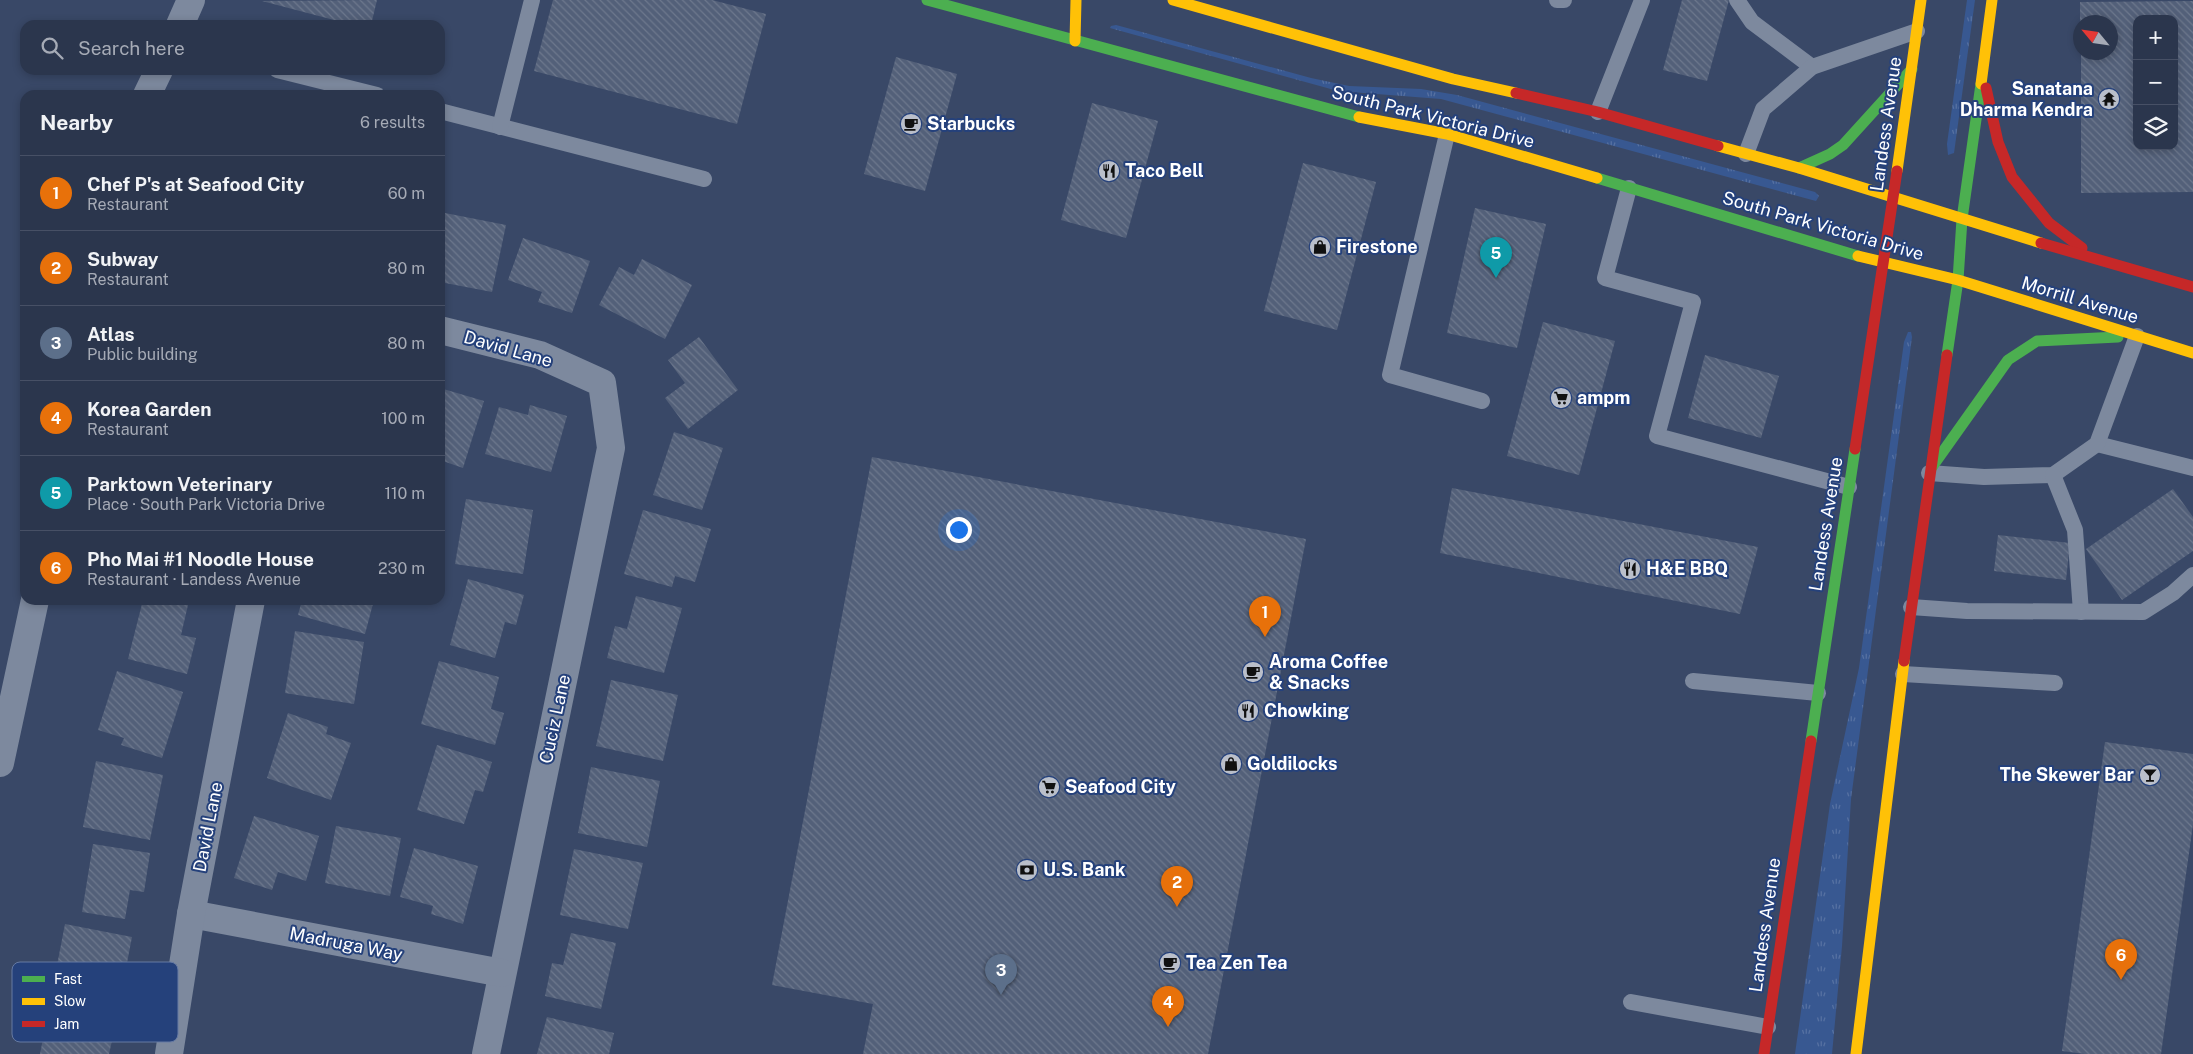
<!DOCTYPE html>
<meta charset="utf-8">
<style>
body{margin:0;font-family:"Public Sans",sans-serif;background:#333e54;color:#f1f3f6}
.controls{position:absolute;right:15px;top:15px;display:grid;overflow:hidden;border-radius:10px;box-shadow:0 2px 8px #0003}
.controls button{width:45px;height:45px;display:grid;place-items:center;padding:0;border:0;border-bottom:1px solid #475065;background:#2b364d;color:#f1f3f6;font:25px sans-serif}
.compass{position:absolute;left:2073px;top:15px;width:45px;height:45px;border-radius:50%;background:#2b364d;box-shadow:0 2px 8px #0003;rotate:299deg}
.you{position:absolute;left:958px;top:529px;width:18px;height:18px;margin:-12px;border:4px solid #fff;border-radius:50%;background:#1a73e8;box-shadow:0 0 0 8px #1a73e833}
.badge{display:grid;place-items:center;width:32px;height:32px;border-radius:50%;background:#babfca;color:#fff;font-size:16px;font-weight:700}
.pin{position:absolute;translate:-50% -41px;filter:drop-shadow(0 1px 2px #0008)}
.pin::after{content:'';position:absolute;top:26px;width:18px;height:15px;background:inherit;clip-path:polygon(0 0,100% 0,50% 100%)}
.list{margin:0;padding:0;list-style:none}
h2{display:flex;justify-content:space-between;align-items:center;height:65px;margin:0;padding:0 20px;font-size:21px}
h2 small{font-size:16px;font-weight:400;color:#a6abb6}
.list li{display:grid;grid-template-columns:32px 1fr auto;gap:15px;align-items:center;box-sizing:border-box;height:75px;padding:0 20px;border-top:1px solid #475065}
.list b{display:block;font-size:19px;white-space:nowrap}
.list p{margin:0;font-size:16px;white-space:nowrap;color:#a6abb6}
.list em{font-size:16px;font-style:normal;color:#a6abb6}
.icon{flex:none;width:28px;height:28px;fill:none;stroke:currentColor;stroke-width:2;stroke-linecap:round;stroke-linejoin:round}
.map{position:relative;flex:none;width:2193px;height:1054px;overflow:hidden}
.search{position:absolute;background:#2b364d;box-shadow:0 2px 8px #0003;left:20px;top:20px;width:425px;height:55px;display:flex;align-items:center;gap:12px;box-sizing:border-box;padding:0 18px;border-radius:15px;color:#a6abb6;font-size:19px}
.panel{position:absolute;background:#2b364d;box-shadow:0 2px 8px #0003;left:20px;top:90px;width:425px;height:515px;border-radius:15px}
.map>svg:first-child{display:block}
</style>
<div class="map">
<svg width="2193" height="1054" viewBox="0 0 2193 1054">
<defs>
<pattern id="grass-tufts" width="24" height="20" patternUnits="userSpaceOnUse" patternTransform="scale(1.25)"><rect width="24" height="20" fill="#385891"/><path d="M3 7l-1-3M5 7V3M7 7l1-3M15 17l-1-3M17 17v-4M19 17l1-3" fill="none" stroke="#5671a2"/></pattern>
<pattern id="building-back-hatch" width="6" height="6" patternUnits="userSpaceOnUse" patternTransform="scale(1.25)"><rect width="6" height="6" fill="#536079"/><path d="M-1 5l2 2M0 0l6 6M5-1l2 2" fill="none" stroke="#6d788d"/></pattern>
</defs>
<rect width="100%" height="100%" fill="#394867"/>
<g fill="url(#grass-tufts)">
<polygon points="1967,0 1975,0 1954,153 1948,155 1947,144"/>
<polygon points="1116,25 1311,78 1349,86 1421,89 1457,95 1815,192 1819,196 1816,201 1441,99 1338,91 1110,28 1111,26"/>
<polygon points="1908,332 1911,332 1912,337 1851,799 1842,946 1832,1054 1795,1054 1830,804 1859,668 1904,342"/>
</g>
<g fill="url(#building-back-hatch)" fill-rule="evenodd">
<polygon points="377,0 371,25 353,25 262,1"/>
<polygon points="553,0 712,0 766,14 737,124 534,71"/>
<polygon points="1682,0 1729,0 1707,81 1663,70"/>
<path d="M2193 1V192L2081 193V52H2110V22H2080V2ZM2137 19H2174V146H2137Z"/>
<polygon points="896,57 957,74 925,191 864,174"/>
<polygon points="1092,103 1158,121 1126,238 1061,220"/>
<polygon points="1303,163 1376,182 1337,330 1264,311"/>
<polygon points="1475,208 1546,224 1517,348 1447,333"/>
<polygon points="440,212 506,225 492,292 440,282"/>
<polygon points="523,238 590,261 572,313 538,302 542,292 508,280"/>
<polygon points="642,259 692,285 665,339 599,305 619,267 634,275"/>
<polygon points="1543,322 1615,341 1579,475 1507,456"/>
<polygon points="699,337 738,390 688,429 665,398 685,383 668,360"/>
<polygon points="1705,355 1779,376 1761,438 1688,418"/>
<polygon points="440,388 484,401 463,468 440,460"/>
<polygon points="530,405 567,416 551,472 485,454 499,407 528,415"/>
<polygon points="674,432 723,448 702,510 653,495"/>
<polygon points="872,457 1306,539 1208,1054 863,1054 873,1004 772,985"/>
<polygon points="1452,488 1758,547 1740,614 1440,553"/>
<polygon points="2173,489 2193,517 2193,551 2122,600 2086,549"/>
<polygon points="466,499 533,510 523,574 455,564"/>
<polygon points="643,510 711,529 695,582 675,576 672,587 624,574"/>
<polygon points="1998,535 2070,543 2066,580 1994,571"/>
<polygon points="468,579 524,595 516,625 505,622 495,658 450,645"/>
<polygon points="636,596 682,608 664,673 607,658 615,626 627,629"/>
<polygon points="143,600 167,600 188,605 181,635 196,638 187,674 128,659"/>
<polygon points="302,600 374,600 365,634 298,615"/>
<polygon points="295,631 364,642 354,704 285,693"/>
<polygon points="439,661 499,677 491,709 504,713 495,745 421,724"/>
<polygon points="117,671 183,692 162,758 121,745 124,738 98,730"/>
<polygon points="611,680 678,695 663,761 596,746"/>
<polygon points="288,713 328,727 326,734 351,743 331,800 267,778"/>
<polygon points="2105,742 2193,754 2193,824 2161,1054 2085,1054 2062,1051"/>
<polygon points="437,745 492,762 483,792 475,790 464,824 417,810"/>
<polygon points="96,761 163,775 150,840 83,827"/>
<polygon points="591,767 660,781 647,847 578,833"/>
<polygon points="254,816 319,836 306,881 278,872 272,890 234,878"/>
<polygon points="336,826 401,838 390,896 325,883"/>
<polygon points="93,844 150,853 144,892 130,890 125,919 82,912"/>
<polygon points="414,848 478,866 463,924 431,914 433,906 400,897"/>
<polygon points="574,849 643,863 628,929 560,915"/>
<polygon points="65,924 132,937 119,1004 52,991"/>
<polygon points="571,933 616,943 601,1009 545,996 552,963 563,965"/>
<polygon points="50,1004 117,1018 109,1054 40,1054"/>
<polygon points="547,1017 614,1033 609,1054 537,1054"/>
</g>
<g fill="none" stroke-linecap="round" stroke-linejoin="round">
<g stroke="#7d899e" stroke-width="16">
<polyline points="1557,0 1564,0"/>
<polyline points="1737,0 1752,22 1812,67"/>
<polyline points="277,70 377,95"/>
<polyline points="440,111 704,179"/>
<polyline points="1598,112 1642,0"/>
<polyline points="500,127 532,0"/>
<polyline points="1447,134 1390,375 1482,401"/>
<polyline points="1746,154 1763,109 1812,67 1917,31"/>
<polyline points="1629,188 1605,278 1693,302 1657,436 1849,487"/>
<polyline points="2097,444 2193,468"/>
<polyline points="1929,473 1984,477 2053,475 2097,444 2137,336"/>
<polyline points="2053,475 2075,530 2081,612"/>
<polyline points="1911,607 1967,611 2143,612 2173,593 2193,575"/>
<polyline points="1903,674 2055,683"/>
<polyline points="1693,681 1818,693"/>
<polyline points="1631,1002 1768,1027"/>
</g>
<g stroke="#7d899e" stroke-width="28">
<polyline points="180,25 191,0"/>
<polyline points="147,95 159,70"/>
<polyline points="440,330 540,355 602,383 611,448 486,1054"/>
<polyline points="0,763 35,600"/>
<polyline points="191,914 502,973"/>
<polyline points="169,1054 191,914 251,600"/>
</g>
<g stroke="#4caf50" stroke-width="11">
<polyline points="927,0 1359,117"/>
<polyline points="1799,168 1830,154 1843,145 1912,69"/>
<polyline points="1597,178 1858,256"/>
<polyline points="1947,355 1958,280 1962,219 1981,84"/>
<polyline points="1932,467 2008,360 2037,341 2118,337"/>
<polyline points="1811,741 1855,449"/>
</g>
<g stroke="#ffc107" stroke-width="11">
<polyline points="1173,0 1453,79 1516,93"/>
<polyline points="1075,41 1076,0"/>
<polyline points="1981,84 1992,0"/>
<polyline points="1359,117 1447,134 1597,178"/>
<polyline points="1718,146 1799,168 2041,243"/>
<polyline points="1897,171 1921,0"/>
<polyline points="1858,256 1958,280 2193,353"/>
<polyline points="1856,1054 1904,661"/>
</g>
<g stroke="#c62828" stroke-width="11">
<polyline points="1986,88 1998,142 2012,177 2049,223 2082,248"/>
<polyline points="1516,93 1598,112 1718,146"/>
<polyline points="2041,243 2193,287"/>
<polyline points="1855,449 1897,171"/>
<polyline points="1904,661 1947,355"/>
<polyline points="1764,1054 1811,741"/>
</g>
</g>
<defs>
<g id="temple-disc" transform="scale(1.125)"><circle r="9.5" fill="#babfca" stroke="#25417b"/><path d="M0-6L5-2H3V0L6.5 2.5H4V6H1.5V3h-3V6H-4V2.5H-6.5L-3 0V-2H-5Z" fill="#111"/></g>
<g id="cafe-disc" transform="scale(1.125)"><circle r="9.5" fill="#babfca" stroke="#25417b"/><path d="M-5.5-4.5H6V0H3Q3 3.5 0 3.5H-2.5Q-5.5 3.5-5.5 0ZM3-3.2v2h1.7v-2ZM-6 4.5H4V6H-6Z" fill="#111"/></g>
<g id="restaurant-disc" transform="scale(1.125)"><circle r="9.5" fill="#babfca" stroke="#25417b"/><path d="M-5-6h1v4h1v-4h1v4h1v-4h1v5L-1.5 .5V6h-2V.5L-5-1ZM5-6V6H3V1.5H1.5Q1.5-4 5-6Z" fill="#111"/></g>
<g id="shop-disc" transform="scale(1.125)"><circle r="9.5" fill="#babfca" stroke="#25417b"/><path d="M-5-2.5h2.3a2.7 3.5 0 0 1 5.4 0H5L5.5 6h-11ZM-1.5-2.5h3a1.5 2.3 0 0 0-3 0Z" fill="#111"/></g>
<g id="supermarket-disc" transform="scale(1.125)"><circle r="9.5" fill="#babfca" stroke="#25417b"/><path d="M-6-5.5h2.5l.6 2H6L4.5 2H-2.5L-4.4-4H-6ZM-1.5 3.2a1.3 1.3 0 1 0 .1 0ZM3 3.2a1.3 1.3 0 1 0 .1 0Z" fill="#111"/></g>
<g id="bar-disc" transform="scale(1.125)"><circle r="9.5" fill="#babfca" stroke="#25417b"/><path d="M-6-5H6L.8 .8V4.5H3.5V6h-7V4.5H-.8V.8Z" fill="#111"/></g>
<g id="bank-disc" transform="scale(1.125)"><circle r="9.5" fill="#babfca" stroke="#25417b"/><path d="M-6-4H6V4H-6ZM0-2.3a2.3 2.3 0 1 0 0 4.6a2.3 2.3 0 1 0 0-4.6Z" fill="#111"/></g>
</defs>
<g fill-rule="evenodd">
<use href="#temple-disc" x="2109" y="99"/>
<use href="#cafe-disc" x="911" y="124"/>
<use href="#restaurant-disc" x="1109" y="171"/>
<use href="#shop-disc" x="1320" y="247"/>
<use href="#supermarket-disc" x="1561" y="398"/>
<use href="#restaurant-disc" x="1630" y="569"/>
<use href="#cafe-disc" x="1253" y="672"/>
<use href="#restaurant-disc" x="1248" y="711"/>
<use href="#shop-disc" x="1231" y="764"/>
<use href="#bar-disc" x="2150" y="775"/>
<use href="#supermarket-disc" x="1049" y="787"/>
<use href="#bank-disc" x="1027" y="870"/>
<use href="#cafe-disc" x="1170" y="963"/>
</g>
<g text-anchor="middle" stroke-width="4" stroke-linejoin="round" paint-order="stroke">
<g font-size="18" font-weight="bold" fill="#fff" stroke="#25417b" text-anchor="start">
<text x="2093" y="95" text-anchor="end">Sanatana<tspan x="2093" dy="21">Dharma Kendra</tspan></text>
<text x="927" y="130">Starbucks</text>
<text x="1125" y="177">Taco Bell</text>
<text x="1336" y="253">Firestone</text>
<text x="1577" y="404">ampm</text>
<text x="1646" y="575">H&amp;E BBQ</text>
<text x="1269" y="668">Aroma Coffee<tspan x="1269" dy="21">&amp; Snacks</tspan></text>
<text x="1264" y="717">Chowking</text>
<text x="1247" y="770">Goldilocks</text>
<text x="2134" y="781" text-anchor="end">The Skewer Bar</text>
<text x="1065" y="793">Seafood City</text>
<text x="1043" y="876">U.S. Bank</text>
<text x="1186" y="969">Tea Zen Tea</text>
</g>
<g font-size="18" fill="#fff" stroke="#25417b">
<text transform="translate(1433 117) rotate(14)" y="6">South Park Victoria Drive</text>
<text transform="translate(1886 124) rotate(-82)" y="6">Landess Avenue</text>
<text transform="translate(1823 226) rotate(16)" y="6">South Park Victoria Drive</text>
<text transform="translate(2080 300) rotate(17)" y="6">Morrill Avenue</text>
<text transform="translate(508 349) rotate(16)" y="6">David Lane</text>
<text transform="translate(1826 524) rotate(-81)" y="6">Landess Avenue</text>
<text transform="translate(555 719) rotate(-78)" y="6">Cuciz Lane</text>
<text transform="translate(208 827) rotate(-79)" y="6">David Lane</text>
<text transform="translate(1765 925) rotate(-82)" y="6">Landess Avenue</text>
<text transform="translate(346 944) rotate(11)" y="6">Madruga Way</text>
</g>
</g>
<rect x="12" y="962" width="166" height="80" rx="8" fill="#25417b" stroke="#667aa3" stroke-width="1"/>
<rect x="22" y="976" width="23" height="6" fill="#4caf50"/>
<rect x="22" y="998" width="23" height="7" fill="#ffc107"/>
<rect x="22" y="1021" width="23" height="6" fill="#c62828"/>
<g font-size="14" fill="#fff">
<text x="54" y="984">Fast</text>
<text x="54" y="1006">Slow</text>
<text x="54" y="1029">Jam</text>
</g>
</svg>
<div class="controls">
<button>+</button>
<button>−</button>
<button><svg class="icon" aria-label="layers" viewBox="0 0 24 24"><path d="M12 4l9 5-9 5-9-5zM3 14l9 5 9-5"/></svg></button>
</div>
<svg class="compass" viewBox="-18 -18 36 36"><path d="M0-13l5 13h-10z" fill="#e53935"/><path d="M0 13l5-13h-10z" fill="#a6abb6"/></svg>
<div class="you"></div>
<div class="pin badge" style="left:1265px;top:637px;background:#e8710a">1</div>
<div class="pin badge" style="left:1177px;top:907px;background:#e8710a">2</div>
<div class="pin badge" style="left:1001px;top:995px;background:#5c6f8a">3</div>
<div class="pin badge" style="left:1168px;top:1027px;background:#e8710a">4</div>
<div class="pin badge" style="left:1496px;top:278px;background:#0f9aa8">5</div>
<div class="pin badge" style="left:2121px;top:980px;background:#e8710a">6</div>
<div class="search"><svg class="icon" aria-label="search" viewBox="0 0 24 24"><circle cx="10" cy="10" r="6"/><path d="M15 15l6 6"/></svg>Search here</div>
<section class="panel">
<h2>Nearby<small>6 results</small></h2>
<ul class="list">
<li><span class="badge" style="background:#e8710a">1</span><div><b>Chef P's at Seafood City</b><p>Restaurant</p></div><em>60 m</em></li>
<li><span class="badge" style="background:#e8710a">2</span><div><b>Subway</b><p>Restaurant</p></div><em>80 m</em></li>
<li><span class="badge" style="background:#5c6f8a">3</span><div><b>Atlas</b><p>Public building</p></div><em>80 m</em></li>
<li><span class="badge" style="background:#e8710a">4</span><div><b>Korea Garden</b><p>Restaurant</p></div><em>100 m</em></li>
<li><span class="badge" style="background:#0f9aa8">5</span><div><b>Parktown Veterinary</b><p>Place · South Park Victoria Drive</p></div><em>110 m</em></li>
<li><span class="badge" style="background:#e8710a">6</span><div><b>Pho Mai #1 Noodle House</b><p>Restaurant · Landess Avenue</p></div><em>230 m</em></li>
</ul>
</section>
</div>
